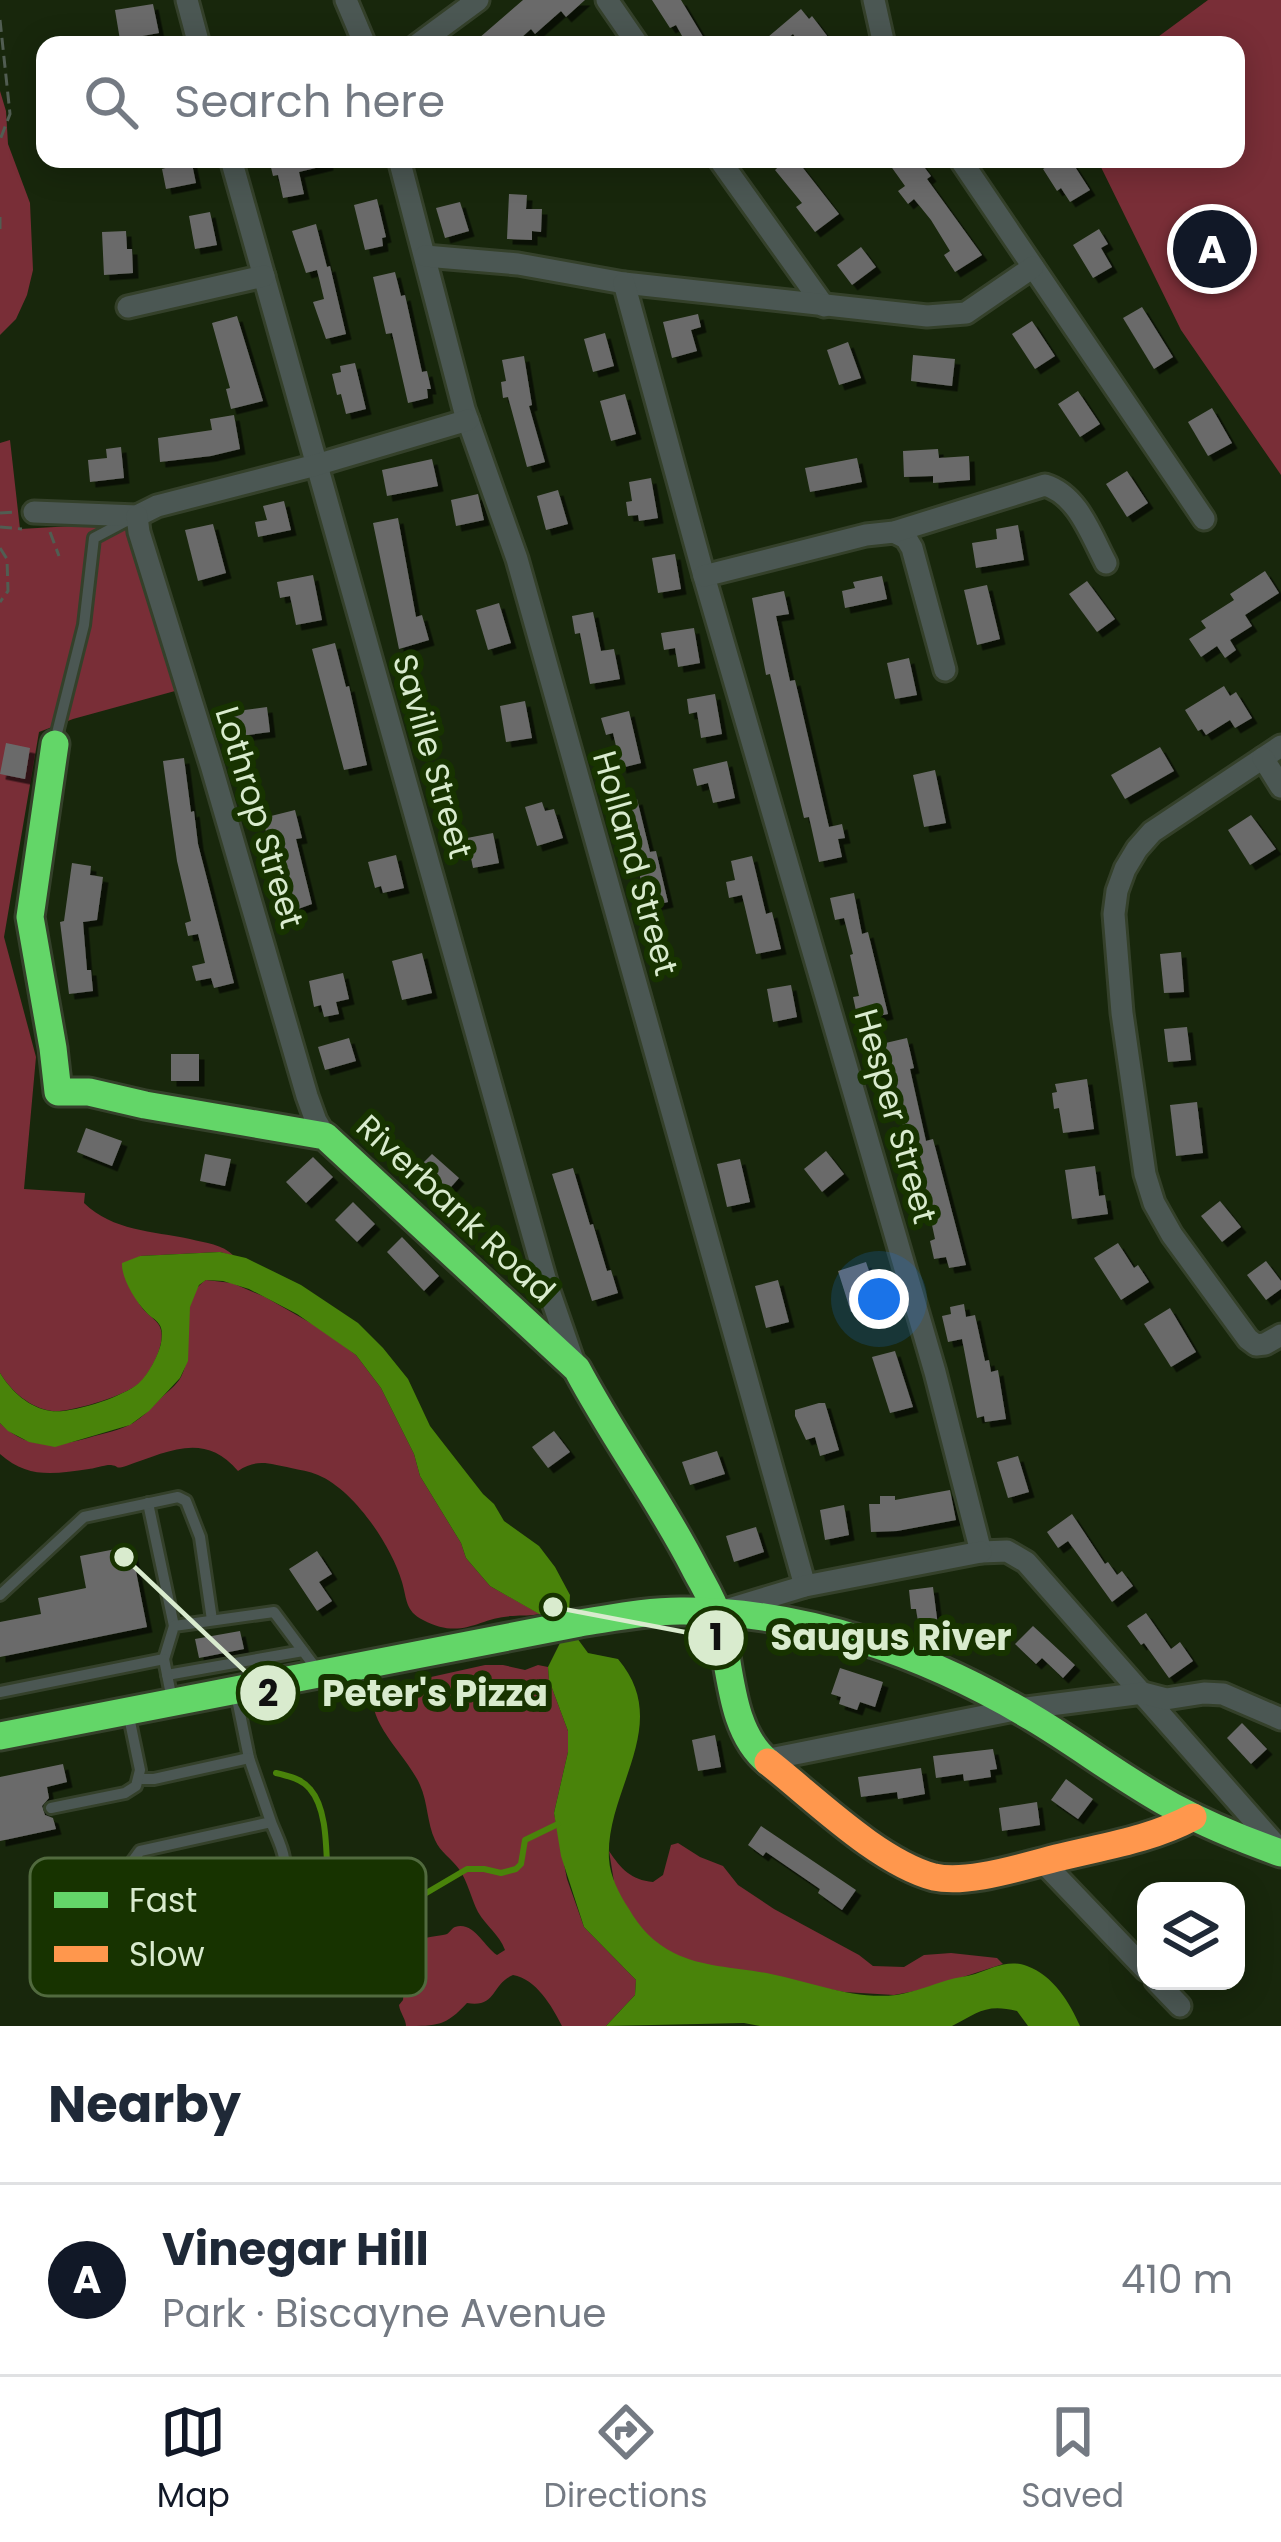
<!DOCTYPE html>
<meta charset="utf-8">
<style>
body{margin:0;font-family:Poppins,sans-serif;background:#f6f6f7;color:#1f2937}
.controls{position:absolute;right:36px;bottom:36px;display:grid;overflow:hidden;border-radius:24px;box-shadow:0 6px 30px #0003}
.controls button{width:108px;height:108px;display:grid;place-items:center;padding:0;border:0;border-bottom:3px solid #e0e1e3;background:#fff;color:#1f2937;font:60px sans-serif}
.you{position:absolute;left:879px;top:1299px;width:42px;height:42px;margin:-30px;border:9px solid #fff;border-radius:50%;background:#1a73e8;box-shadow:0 0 0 18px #1a73e833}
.badge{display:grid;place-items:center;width:78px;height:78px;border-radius:50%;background:#111827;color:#fff;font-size:39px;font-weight:700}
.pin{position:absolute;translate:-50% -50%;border:6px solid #fff;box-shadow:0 3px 12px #0006}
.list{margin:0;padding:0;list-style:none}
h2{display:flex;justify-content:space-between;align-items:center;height:156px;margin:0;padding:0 48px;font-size:51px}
h2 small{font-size:39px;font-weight:400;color:#747a83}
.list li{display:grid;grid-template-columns:78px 1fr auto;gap:36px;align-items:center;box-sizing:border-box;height:192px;padding:0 48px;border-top:3px solid #e0e1e3}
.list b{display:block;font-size:45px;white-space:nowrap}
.list p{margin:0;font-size:39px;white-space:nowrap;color:#747a83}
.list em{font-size:39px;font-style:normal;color:#747a83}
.icon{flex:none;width:66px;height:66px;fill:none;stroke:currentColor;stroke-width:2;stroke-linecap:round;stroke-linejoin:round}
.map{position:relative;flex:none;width:1281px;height:2026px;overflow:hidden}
.search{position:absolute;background:#fff;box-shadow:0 6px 30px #0003;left:36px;right:36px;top:36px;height:132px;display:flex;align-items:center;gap:30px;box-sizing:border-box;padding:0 42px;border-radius:24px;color:#747a83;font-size:45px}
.sheet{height:348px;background:#fff}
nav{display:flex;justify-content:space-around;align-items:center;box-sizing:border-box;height:168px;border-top:3px solid #e0e1e3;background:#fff;font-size:33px;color:#747a83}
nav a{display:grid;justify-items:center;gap:6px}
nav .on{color:#111827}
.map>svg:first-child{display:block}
</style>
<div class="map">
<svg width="1281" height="2026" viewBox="0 0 1281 2026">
<defs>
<filter id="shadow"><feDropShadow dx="5.5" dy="5.5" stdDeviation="0" flood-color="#0009"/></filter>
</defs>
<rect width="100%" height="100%" fill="#18270c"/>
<g fill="#792e37">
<polygon points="1208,0 1281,0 1281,475 1181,330 1097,159 1236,159 1236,45 1147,45"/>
<polygon points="0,91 6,111 8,144 30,203 33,270 27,295 16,319 0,335"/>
<path d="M10 440 20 529 125 523 175 691 73 719 39 732 4 937 36 1057 24 1189 85 1193 84 1203C113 1231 152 1231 190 1239 206 1243 222 1244 234 1256L220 1252 140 1256 125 1276C132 1287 135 1299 143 1309 150 1317 159 1321 161 1330 165 1345 151 1371 141 1382 128 1395 70 1413 52 1411 30 1408 11 1391 0 1373V443Z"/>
<path d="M206 1280 232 1283 265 1297 323 1330 356 1355 381 1388 414 1454 420 1476 461 1543 466 1558 490 1586 540 1614C531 1616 522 1615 513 1616 478 1617 463 1641 423 1620 405 1611 407 1599 402 1582 391 1545 354 1490 318 1475 309 1471 300 1470 291 1468 270 1464 257 1458 238 1471 204 1431 168 1452 126 1466 113 1470 121 1465 108 1465 106 1465 91 1469 89 1469 54 1474 28 1479 0 1454V1423C25 1449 56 1447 88 1438 103 1433 119 1431 133 1423 144 1416 152 1407 161 1398 168 1391 176 1386 181 1377 197 1349 176 1299 206 1280Z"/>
<path d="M485 1665H503L525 1670 538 1665 548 1667 549 1680 568 1731V1752L554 1813 567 1879 584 1927 636 1980 635 1995 606 2026H562C552 2006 536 1979 513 1975 491 1984 497 2008 467 2003 446 2026 437 2026 406 2026 406 2019 400 2013 399 2005L403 2000 404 1988 417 1966 420 1945 426 1938C429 1937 444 1935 447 1934 450 1932 452 1928 455 1927 474 1921 484 1947 497 1955L505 1950C499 1934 486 1926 478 1912 471 1898 468 1882 459 1869 452 1859 440 1852 435 1840 427 1823 428 1803 420 1785 408 1757 370 1726 373 1696L381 1689 395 1685Z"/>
<path d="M678 1843 700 1857 723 1866 738 1885 774 1909 859 1955 873 1966 904 1967 924 1955 951 1953 997 1958 1003 1964 926 1989 894 1995 844 1992 823 1988 761 1990 653 1949 616 1894 609 1851C621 1869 631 1880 653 1882L663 1875 671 1845Z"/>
</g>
<g fill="#49830a">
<path d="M220 1252 246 1258 301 1285 358 1323 383 1348 408 1379 430 1426 440 1439 483 1494 494 1504 504 1521 539 1546 555 1567 570 1595 569 1612 548 1619 490 1586 466 1558 461 1543 420 1476 414 1454 381 1388 356 1355 297 1314 249 1289 223 1281 206 1280 199 1285 190 1307 188 1361 180 1378 149 1411 130 1425 55 1447 29 1442 8 1431 0 1423V1373C11 1391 29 1408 51 1411 71 1414 123 1397 139 1383 148 1375 159 1354 161 1343 162 1337 163 1329 159 1324 156 1319 150 1317 146 1312 135 1301 121 1277 122 1263L140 1256Z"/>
<path d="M577 1638 588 1653 618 1659C674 1725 605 1789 609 1859 610 1876 619 1894 629 1909 640 1928 654 1943 674 1953 704 1968 738 1967 771 1974 812 1982 853 2000 896 1995 915 1992 931 1985 948 1980 957 1977 966 1977 975 1974 993 1968 1008 1959 1027 1966 1053 1975 1070 2003 1080 2026H1028L1017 2011C986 2003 977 2013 952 2026H760L744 2023 606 2026 635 1995 636 1980 584 1927 561 1856 554 1813 568 1752V1731L549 1680 548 1667 560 1643Z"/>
</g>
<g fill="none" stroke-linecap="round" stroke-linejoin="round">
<path stroke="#49830a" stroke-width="6" d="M276 1773C289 1776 302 1779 310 1789 332 1814 324 1871 330 1901 347 1920 372 1919 394 1912L467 1869H484L501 1873 516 1869 521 1864 525 1840 558 1824"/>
</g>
<g fill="#6b6b6a" filter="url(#shadow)">
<polygon points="523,0 585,0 566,17 561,11 535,34 531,29 513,45 471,45"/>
<polygon points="652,0 681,0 708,45 687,45 676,25 670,28"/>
<polygon points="153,4 159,33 120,40 115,10"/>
<polygon points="801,9 809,19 812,16 834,45 801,45 793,34 779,45 775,45 768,37"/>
<polygon points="167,159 191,159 196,183 166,189 162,169 169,167"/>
<polygon points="269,159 327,159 328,165 299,172 304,194 283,198 278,175 273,176"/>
<polygon points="787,159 796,159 839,214 815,232 796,207 802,203 775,170"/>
<polygon points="898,159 918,159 931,176 927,179 982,255 955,272 944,255 950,251 931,220 914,199 908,204 898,191 905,186 890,165"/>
<polygon points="1059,159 1070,159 1090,190 1070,202 1061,188 1057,191 1043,169"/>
<polygon points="509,194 527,195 526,209 542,209 541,232 532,231 532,240 507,239"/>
<polygon points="377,199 386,237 382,238 383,246 365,250 354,205"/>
<polygon points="460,202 469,231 445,238 436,208"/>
<polygon points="210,212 217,245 195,249 189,216"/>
<polygon points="316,224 327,267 330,266 346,334 326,339 313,302 324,299 317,270 306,273 292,231"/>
<polygon points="1099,229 1108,244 1101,248 1112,267 1093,278 1073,245"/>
<polygon points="126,231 127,249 132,249 133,273 104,275 102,232"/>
<polygon points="861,247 876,267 852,285 837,265"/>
<polygon points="395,272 401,296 405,295 422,372 427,371 431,389 427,389 428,398 408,403 392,333 386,334 373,277"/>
<polygon points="1142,307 1173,357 1154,369 1123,318"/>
<polygon points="698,314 701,327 691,330 697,351 672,358 663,322"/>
<polygon points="237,316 263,401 231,409 226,389 230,388 212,323"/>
<polygon points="1032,321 1055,356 1035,369 1012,334"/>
<polygon points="605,333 614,366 593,372 584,339"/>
<polygon points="848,342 861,378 839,385 827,350"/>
<polygon points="913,355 955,359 952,386 911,381"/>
<polygon points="524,356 532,405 529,406 545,462 527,467 508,397 503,398 501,382 506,381 502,360"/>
<polygon points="355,363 366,409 346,414 341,394 337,395 332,374 341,372 340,366"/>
<polygon points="1078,391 1100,424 1080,437 1058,404"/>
<polygon points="625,394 636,434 611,441 600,401"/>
<polygon points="1212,408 1232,443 1208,456 1188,422"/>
<polygon points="234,415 240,449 211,456 160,462 158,438 212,430 210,419"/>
<polygon points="121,447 124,478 90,482 88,460 107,458 106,449"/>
<polygon points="938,449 939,458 969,456 970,480 933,483 933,476 904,477 903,451"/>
<polygon points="857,458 862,482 810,492 805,468"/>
<polygon points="432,459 438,486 387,496 382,470"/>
<polygon points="1127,471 1148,503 1127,517 1106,484"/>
<polygon points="651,478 658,518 639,521 638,515 628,516 626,502 632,501 629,482"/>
<polygon points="558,490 568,524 546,530 537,496"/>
<polygon points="478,494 484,520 456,526 451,500"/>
<polygon points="284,501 291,530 258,537 255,522 267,520 263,506"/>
<polygon points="398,518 416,617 422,615 429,640 399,649 373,523"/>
<polygon points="213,524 226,573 198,581 185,530"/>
<polygon points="1018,525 1024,560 976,568 972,543 997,539 996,529"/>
<polygon points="675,554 681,589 658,593 652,558"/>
<polygon points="1265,571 1279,593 1245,615 1252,626 1230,640 1236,650 1225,658 1217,646 1201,657 1189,639 1206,628 1201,621 1234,600 1230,594"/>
<polygon points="313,575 322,620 296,625 290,596 280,598 277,582"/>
<polygon points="882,576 887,599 845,608 842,591 855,588 853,582"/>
<polygon points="1087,581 1115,619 1097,632 1069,594"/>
<polygon points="987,585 1000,639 977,645 964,590"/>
<polygon points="784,591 789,614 776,616 790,681 795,680 829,827 842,824 845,838 838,839 842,857 819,862 809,817 804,818 770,674 766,675 752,598"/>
<polygon points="499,603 511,643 488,650 476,610"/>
<polygon points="593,612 601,651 614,649 620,679 590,684 580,633 575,634 572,616"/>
<polygon points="694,628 700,663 678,667 675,648 664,650 661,633"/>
<polygon points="335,643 346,687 349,686 367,765 344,770 312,649"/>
<polygon points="909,658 917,695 895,699 887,663"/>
<polygon points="1224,686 1230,696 1236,692 1252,718 1235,728 1230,720 1206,735 1202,729 1198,731 1185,710"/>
<polygon points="715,694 722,734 701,738 697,712 689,714 687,699"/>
<polygon points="525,701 532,738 506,742 500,706"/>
<polygon points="267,707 270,732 233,737 230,712"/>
<polygon points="629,711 641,763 621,768 613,733 606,735 601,718"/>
<polygon points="6,743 30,748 25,779 0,774"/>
<polygon points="1160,747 1174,771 1125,799 1111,775"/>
<polygon points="184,758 191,812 194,811 198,844 234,983 214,988 211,978 196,981 192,966 205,963 198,934 188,936 185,923 191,921 177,861 167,791 163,761"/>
<polygon points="727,761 735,798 713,803 708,783 697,786 693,769"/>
<polygon points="935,770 946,823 924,827 913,775"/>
<polygon points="637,799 650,852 656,851 668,902 647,907 631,837 626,838 618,804"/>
<polygon points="542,802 545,811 554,809 563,838 537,846 525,807"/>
<polygon points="295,810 302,838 296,839 312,904 298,909 294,909 290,895 280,897 263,818"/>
<polygon points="1251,815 1276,849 1250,865 1228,830"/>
<polygon points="493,833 499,863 473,868 467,838"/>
<polygon points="396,855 404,888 383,893 381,886 375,888 368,862"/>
<polygon points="752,856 766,914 772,912 781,949 756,954 742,895 729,898 726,882 735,880 731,861"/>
<polygon points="72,863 91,866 90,875 103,877 97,920 83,922 87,970 91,970 93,991 69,994 60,922 64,921"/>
<polygon points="854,893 862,934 868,932 888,1014 858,1020 853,997 859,996 850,955 853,954 844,918 835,920 830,898"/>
<polygon points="1181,952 1184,992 1164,993 1160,954"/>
<polygon points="422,953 432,993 402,1000 392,961"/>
<polygon points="343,973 349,999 336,1002 339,1014 324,1017 321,1005 314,1007 309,981"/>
<polygon points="791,985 797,1017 773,1022 767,989"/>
<polygon points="1187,1027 1191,1060 1168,1062 1164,1029"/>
<polygon points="349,1038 356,1061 325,1070 318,1047"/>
<polygon points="907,1038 914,1068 910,1069 926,1141 933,1139 966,1265 949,1268 946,1257 934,1259 930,1241 935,1239 918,1160 906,1163 902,1146 907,1145 889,1062 881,1064 877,1045"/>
<rect x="171" y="1054" width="28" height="27"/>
<polygon points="1087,1079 1094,1129 1063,1133 1059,1108 1054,1109 1052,1093 1057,1092 1055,1084"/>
<polygon points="1197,1102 1203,1153 1176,1156 1170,1105"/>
<polygon points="86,1128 122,1141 112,1166 77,1152"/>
<polygon points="826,1151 844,1174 822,1192 804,1169"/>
<polygon points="205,1154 231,1159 225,1186 200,1181"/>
<polygon points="432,1154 459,1178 443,1196 415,1171"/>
<polygon points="313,1157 333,1177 306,1203 286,1182"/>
<polygon points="740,1159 750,1202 727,1207 717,1164"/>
<polygon points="1095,1166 1099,1196 1105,1195 1108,1214 1072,1219 1065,1170"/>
<polygon points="573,1168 590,1225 593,1224 607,1271 611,1270 618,1293 592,1301 552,1174"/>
<polygon points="1220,1201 1241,1227 1222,1242 1201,1216"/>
<polygon points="353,1202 375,1224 357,1242 335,1220"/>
<polygon points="402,1237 439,1276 424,1291 387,1252"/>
<polygon points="1118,1243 1134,1268 1138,1265 1149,1282 1121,1300 1094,1258"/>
<polygon points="1266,1261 1281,1281 1281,1289 1266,1300 1247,1275"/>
<polygon points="866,1262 874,1286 865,1289 871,1305 851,1312 838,1271"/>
<polygon points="778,1280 789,1322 766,1328 755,1286"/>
<polygon points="964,1304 966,1317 975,1315 985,1361 989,1360 991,1372 998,1370 1006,1419 985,1422 984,1416 977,1418 962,1339 948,1342 942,1316 951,1314 950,1307"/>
<polygon points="1170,1308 1196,1352 1171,1367 1144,1324"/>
<polygon points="895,1351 913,1407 890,1413 872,1357"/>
<polygon points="819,1403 825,1403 839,1450 820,1456 815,1437 806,1440 795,1416 795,1410"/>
<polygon points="554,1431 570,1452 548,1468 532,1447"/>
<polygon points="717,1451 725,1474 690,1485 682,1462"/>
<polygon points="1018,1456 1029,1492 1008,1498 997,1462"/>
<polygon points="950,1490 956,1520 897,1531 871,1532 869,1504 880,1504 880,1496 895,1496 895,1500"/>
<polygon points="844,1505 849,1535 825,1540 820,1510"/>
<polygon points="1072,1514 1105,1564 1108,1562 1117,1575 1122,1571 1133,1586 1112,1602 1068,1541 1058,1548 1047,1532"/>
<polygon points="756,1527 764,1552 734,1562 726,1536"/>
<polygon points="131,1546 147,1627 0,1657 0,1622 41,1614 38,1598 86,1588 80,1556"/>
<polygon points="317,1551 332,1574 319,1582 332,1601 317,1611 289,1569"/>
<polygon points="933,1587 938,1626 919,1628 916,1609 911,1609 909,1590"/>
<polygon points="1146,1613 1171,1649 1180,1642 1193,1661 1169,1678 1144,1643 1141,1645 1127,1626"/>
<polygon points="1033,1626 1075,1665 1063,1678 1042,1658 1036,1664 1015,1644"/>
<polygon points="240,1631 244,1649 199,1658 195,1639"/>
<polygon points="840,1668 883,1682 875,1707 860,1702 857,1710 839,1704 841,1697 831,1694"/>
<polygon points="1242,1723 1267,1749 1251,1764 1227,1738"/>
<polygon points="715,1735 721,1767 698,1771 692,1740"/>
<polygon points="993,1749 997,1769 990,1770 991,1777 964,1781 963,1774 936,1778 933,1756"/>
<polygon points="63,1764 67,1782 47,1787 49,1798 42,1806 45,1815 53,1818 56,1829 0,1841 0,1777"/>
<polygon points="921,1768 925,1794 898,1799 897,1792 861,1797 858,1777"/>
<polygon points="1066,1779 1093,1799 1078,1819 1051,1800"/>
<polygon points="1037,1802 1040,1825 1002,1831 999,1808"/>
<polygon points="761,1826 856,1890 842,1910 818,1893 820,1889 766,1852 763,1856 748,1845"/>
</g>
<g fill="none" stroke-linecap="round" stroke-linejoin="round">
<g stroke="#34402a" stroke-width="16">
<g id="lane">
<polyline points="55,741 84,625 94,538 128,520"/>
<polyline points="148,1503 174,1626"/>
<polyline points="0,1595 84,1517 178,1497 186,1501 200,1537 212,1620"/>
<polyline points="164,1659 174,1626 274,1612 318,1671"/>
<polyline points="167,1675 303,1651"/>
<polyline points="0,1692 164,1659 172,1700"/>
<path d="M236 1694 249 1758 271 1822 140 1851 132 1862C135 1878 134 1900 153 1903L276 1880C294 1865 278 1841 271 1822"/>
<polyline points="139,1779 154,1779 249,1758"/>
<polyline points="51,1808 125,1793 136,1786 140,1770 128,1712"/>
</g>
</g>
<g stroke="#34402a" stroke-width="27">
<g id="street">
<polyline points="187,0 199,45"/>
<polyline points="346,0 365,45"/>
<polyline points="607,0 638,45"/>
<polyline points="874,0 884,45"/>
<polyline points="417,45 478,0"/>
<polyline points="231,159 547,1285 574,1363"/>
<polyline points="399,159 464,409 517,559 805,1586"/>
<polyline points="719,159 824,306"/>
<polyline points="960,159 1204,519"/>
<polyline points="425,256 518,264 624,283 927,316 966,313 1033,267"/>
<polyline points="624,283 704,576 935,1372 981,1552 1007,1551 1026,1562 1281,1851"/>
<polyline points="128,307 264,276"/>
<polyline points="34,512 137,516 157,506 316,465 468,420"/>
<polyline points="137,516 139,532 211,765 307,1096 316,1121 325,1136"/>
<polyline points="894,532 906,538 912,548 945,670"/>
<path d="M704 576 866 535 894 532 1045 485C1078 495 1091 535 1106 563"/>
<polyline points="1281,746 1152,832 1137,849 1125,869 1117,891 1114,914 1122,1013 1145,1174 1154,1203 1172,1235 1248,1339 1256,1345 1265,1344 1281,1335"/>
<polyline points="1263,758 1281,787"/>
<polyline points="729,1609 805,1586 981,1552"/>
<polyline points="765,1760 1019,1709 1143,1693 1166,1699 1204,1693 1223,1694 1281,1719"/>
<polyline points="1042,1861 1146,1970"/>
<polyline points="1156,1981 1180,2006"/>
</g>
</g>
<g stroke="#34402a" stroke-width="33">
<g id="fast">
<path d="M55 744 30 917 53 1048 58 1092H89L145 1105 325 1136 577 1369C613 1437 659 1499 694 1567 702 1583 713 1599 718 1617 731 1662 728 1730 768 1762"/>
<path d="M0 1736 580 1623C613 1618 646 1611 680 1611 804 1610 928 1655 1033 1718 1080 1746 1124 1780 1172 1806 1207 1825 1244 1840 1281 1853"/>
</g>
</g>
<g stroke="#34402a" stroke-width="33">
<path id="slow" d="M768 1762C814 1798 878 1862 934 1877 969 1885 1026 1865 1061 1857 1106 1846 1152 1839 1193 1817"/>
</g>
<g stroke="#515d52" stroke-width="3" stroke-dasharray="12 6" stroke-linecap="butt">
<polyline points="0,20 10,114 0,140"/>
<polyline points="0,217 0,233"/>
<polyline points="0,513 16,512"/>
<polyline points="0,527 22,529"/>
<polyline points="50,532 59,556"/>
<polyline points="0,548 7,559 8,591 0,602"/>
</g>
<use href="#lane" stroke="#4b5753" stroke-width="10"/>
<use href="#street" stroke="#4b5753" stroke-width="21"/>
<use href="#fast" stroke="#63d668" stroke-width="27"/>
<use href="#slow" stroke="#ff974d" stroke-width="27"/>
</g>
<g text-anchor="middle" stroke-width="12" stroke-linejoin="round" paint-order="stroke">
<g font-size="33" fill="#d9ebce" stroke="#173300">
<text transform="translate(433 756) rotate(74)" y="12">Saville Street</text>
<text transform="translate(260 817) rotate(73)" y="12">Lothrop Street</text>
<text transform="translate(636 863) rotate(74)" y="12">Holland Street</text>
<text transform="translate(896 1116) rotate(74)" y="12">Hesper Street</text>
<text transform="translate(456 1208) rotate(43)" y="12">Riverbank Road</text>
</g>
</g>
<rect x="30" y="1858" width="396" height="138" rx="18" fill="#173300" stroke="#516a3e" stroke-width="3"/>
<rect x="54" y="1892" width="54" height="16" fill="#63d668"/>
<rect x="54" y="1946" width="54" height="16" fill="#ff974d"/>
<g font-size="33" fill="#d9ebce">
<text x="129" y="1912">Fast</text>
<text x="129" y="1966">Slow</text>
</g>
<path fill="none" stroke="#d9ebce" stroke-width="4.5" d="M553 1607L716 1638M124 1557L268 1693"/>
<g fill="#d9ebce" stroke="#173300" stroke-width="4.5">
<circle cx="553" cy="1607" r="12"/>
<circle cx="124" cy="1557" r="12"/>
<circle cx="716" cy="1638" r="30"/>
<circle cx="268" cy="1693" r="30"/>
</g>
<g font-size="36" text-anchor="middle" font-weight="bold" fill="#111">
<text x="716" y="1650">1</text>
<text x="268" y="1706">2</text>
</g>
<g font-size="36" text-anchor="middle" font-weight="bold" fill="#d9ebce" stroke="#173300" stroke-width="12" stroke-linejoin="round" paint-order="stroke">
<text x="891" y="1650">Saugus River</text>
<text x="435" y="1706">Peter's Pizza</text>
</g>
</svg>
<div class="controls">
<button><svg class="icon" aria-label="layers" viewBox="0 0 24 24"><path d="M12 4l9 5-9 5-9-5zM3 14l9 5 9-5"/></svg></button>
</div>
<div class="you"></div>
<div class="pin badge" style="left:1212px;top:249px">A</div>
<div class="search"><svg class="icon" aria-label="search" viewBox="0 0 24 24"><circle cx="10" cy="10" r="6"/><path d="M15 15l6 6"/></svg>Search here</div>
</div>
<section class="sheet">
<h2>Nearby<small></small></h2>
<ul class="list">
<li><span class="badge">A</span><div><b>Vinegar Hill</b><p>Park · Biscayne Avenue</p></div><em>410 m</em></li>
</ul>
</section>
<nav>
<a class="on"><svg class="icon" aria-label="map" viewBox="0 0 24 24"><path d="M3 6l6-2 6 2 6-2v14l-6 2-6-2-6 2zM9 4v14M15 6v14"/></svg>Map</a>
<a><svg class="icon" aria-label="directions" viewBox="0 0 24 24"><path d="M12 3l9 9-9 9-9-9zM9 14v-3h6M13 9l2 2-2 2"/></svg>Directions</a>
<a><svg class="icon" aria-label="saved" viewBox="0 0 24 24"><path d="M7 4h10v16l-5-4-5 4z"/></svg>Saved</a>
</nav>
